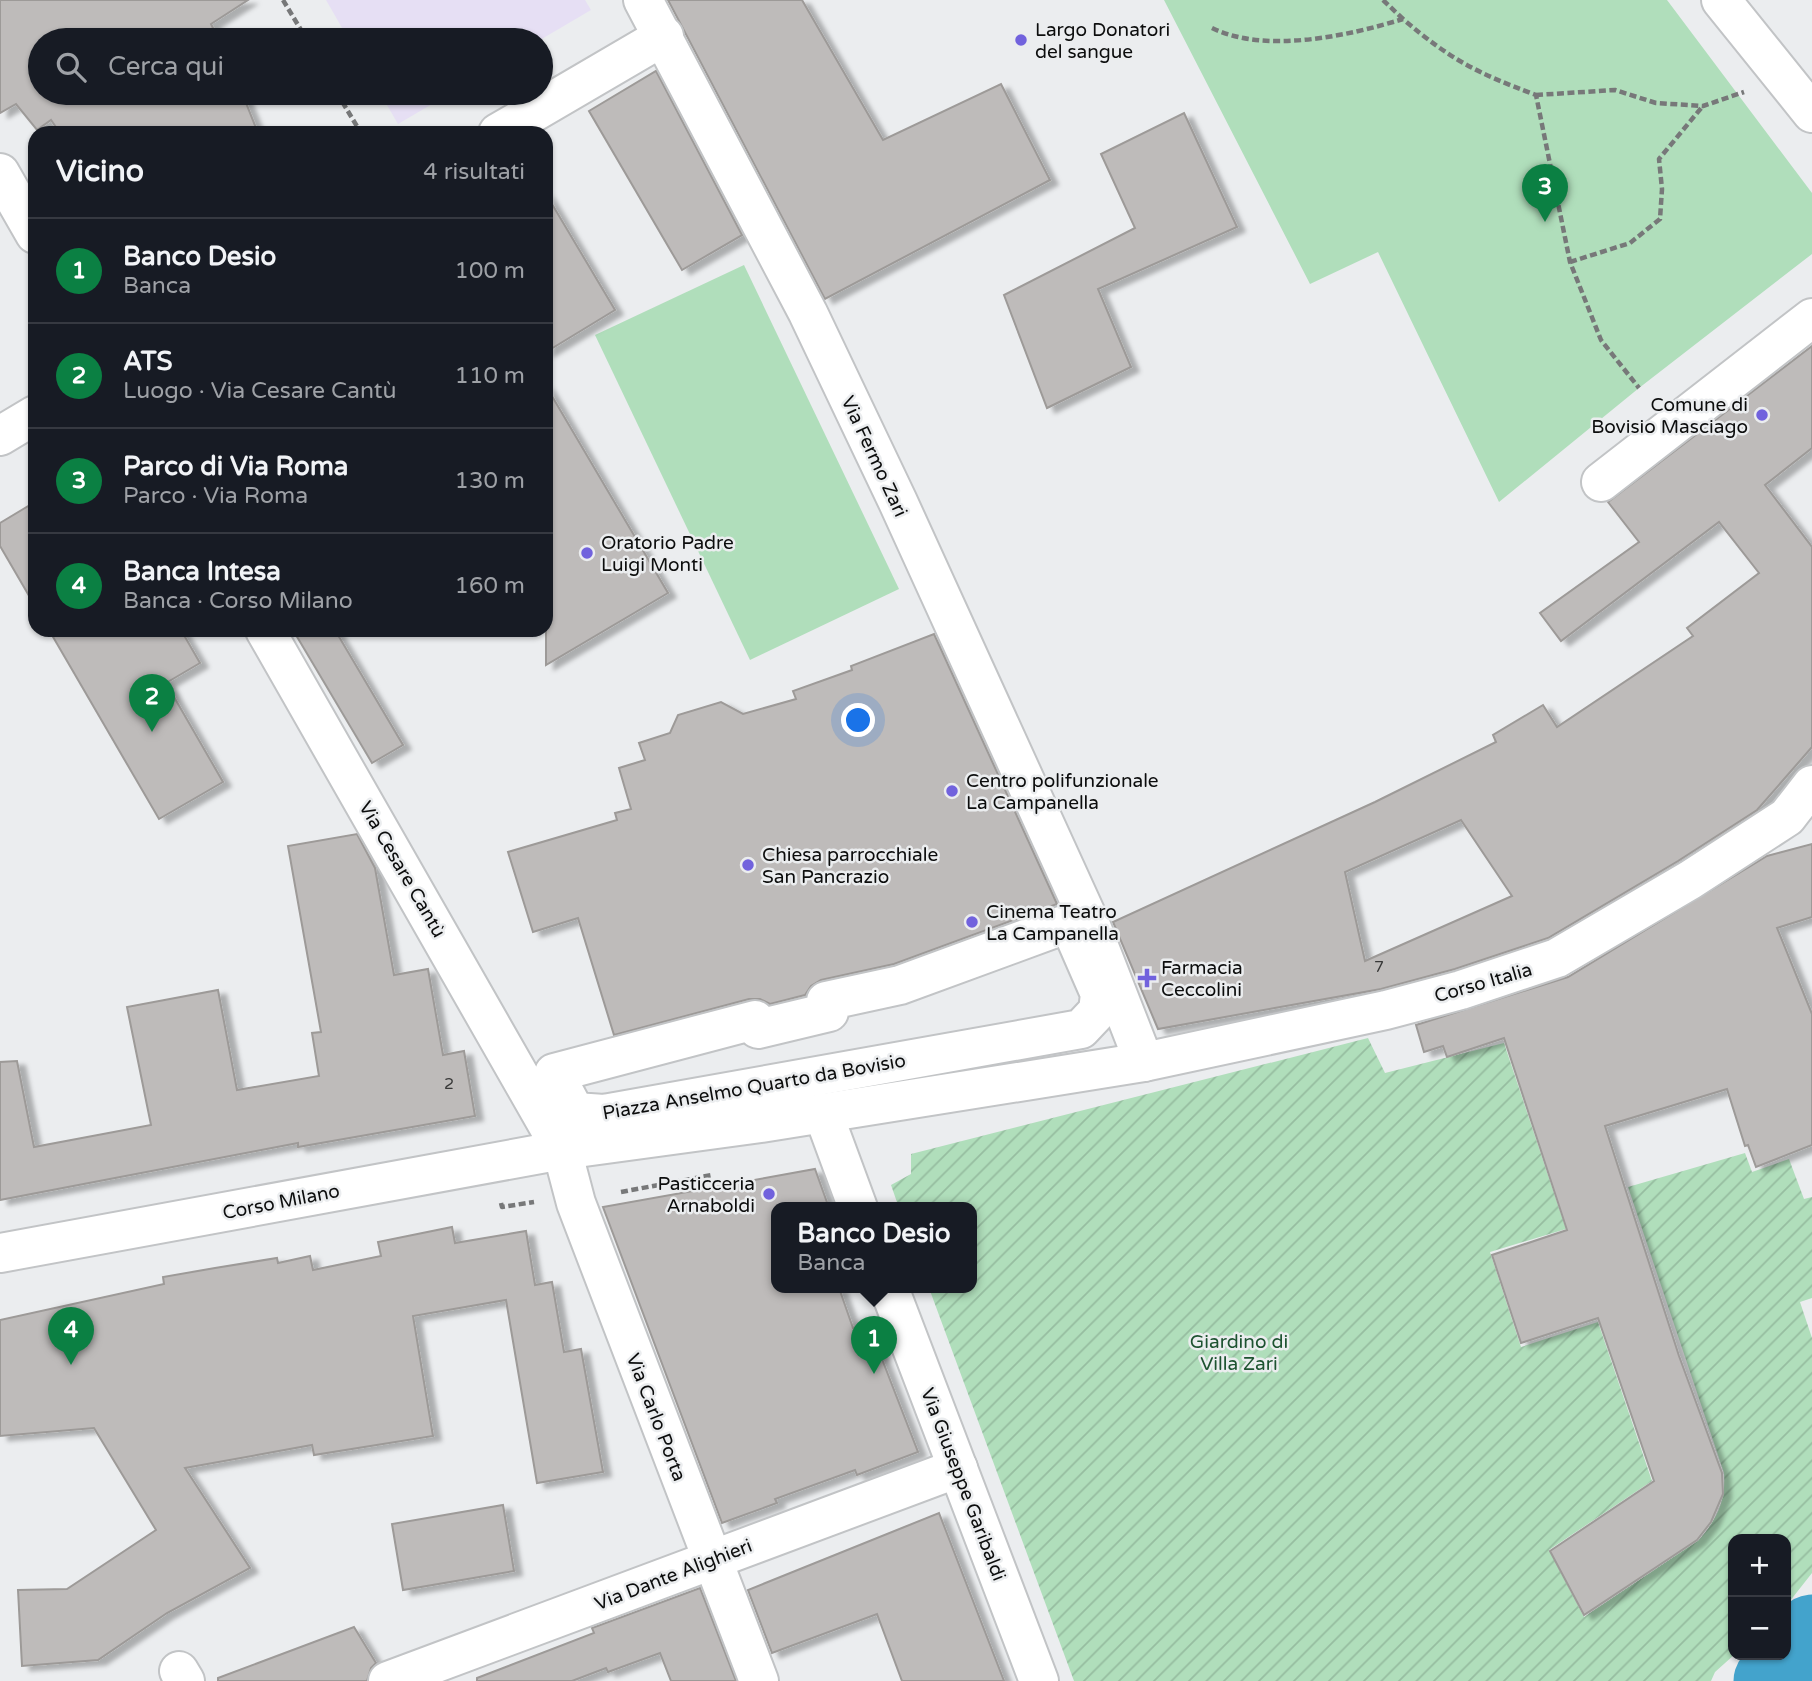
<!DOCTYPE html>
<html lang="it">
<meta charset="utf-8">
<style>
body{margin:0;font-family:"Varela Round",sans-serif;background:#20242c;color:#f1f3f6}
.controls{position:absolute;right:21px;bottom:21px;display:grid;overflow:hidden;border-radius:14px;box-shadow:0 2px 5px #0004}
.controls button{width:63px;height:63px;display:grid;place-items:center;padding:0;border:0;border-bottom:2px solid #363941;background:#171b24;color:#f1f3f6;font:35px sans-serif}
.you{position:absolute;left:859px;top:721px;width:24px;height:24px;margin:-18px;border:5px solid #fff;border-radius:50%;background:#1a73e8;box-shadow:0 0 0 10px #1a73e833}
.badge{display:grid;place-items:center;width:46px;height:46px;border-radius:50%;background:#0b8043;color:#fff;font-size:23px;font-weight:700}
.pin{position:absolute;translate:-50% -58px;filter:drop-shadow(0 2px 4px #0008)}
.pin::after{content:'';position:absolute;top:37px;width:24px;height:21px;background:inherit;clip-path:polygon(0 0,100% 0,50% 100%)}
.popup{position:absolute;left:771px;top:1202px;width:206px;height:91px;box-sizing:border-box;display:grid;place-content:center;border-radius:14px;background:#171b24;filter:drop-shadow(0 2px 5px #0005);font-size:23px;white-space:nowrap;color:#9ea1a6}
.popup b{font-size:26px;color:#f1f3f6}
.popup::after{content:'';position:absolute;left:50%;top:100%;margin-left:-14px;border:14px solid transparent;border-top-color:#171b24}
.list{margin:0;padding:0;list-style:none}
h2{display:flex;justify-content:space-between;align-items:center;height:91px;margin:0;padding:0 28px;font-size:30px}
h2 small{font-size:23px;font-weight:400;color:#9ea1a6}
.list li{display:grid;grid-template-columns:46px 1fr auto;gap:21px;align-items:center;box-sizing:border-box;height:105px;padding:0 28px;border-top:2px solid #363941}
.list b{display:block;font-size:26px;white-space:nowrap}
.list p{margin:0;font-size:23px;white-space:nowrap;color:#9ea1a6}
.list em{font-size:23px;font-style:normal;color:#9ea1a6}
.icon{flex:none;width:38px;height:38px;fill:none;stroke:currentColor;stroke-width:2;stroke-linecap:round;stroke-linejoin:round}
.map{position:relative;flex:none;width:1812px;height:1681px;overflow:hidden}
.search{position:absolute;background:#171b24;box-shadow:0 2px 5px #0004;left:28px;top:28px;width:525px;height:77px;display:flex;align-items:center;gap:18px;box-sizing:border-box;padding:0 24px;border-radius:38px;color:#9ea1a6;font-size:26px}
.panel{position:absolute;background:#171b24;box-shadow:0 2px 5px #0004;left:28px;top:126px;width:525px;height:511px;border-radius:21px}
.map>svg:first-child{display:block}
</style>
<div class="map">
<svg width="1812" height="1681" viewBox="0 0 1812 1681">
<defs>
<pattern id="garden-furrows" width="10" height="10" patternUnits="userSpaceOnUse" patternTransform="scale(1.75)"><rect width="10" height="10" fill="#b0debb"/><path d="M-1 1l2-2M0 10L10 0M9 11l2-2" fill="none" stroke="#96bda0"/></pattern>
<filter id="shadow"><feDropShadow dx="8" dy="4.5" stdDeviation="2" flood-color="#0004"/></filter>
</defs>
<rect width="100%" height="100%" fill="#ebedef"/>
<g fill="#e6dff4">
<polygon points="326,0 585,0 591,10 540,40 349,40"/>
<polygon points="380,93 451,93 398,124"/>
</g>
<g fill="#b0debb">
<polygon points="1164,0 1667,0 1812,193 1812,254 1639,388 1499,502 1378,252 1310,284"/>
<polygon points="744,265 899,589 750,660 595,335"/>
</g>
<path fill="url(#garden-furrows)" d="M1368 1038 1385 1073 1504 1043 1566 1229 1490 1252 1521 1347 1598 1322 1652 1481 1549 1550 1584 1617 1699 1540C1717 1519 1726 1501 1724 1473L1628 1187 1745 1153 1752 1172 1789 1159 1804 1199 1812 1197V1298L1800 1302 1812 1338V1573L1786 1606V1539H1733L1734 1655 1715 1672 1711 1681H1074L929 1288H972V1208H899L891 1185 911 1174V1154Z"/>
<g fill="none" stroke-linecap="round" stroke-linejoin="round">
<polyline stroke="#43a3cc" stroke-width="77" points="1772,1681 1812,1633"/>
</g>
<g fill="#bebbba" stroke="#9d9a98" stroke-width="2" fill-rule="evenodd" filter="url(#shadow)">
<polygon points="0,0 248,0 211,24 219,40 40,40 40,93 242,93 258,133 60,133 51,120 37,130 16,104 0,113"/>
<polygon points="668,0 802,0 883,140 1001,84 1050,180 825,299"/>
<polygon points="656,71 742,235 682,270 589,111"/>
<polygon points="1184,113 1237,227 1098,289 1131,367 1047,408 1004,295 1135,228 1101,154"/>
<polygon points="546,194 615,310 546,352"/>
<path d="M1812 346V448L1765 485 1812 547V747L1757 810 1678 861 1548 938 1455 969 1381 989 1158 1029 1113 922 1375 802 1496 742 1493 735 1543 705 1557 727 1693 636 1687 628 1759 573 1719 522 1561 641 1540 613 1639 542 1608 502ZM1461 820 1512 896 1365 961 1345 872Z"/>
<polygon points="546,386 668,593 546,665"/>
<polygon points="35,502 35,606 0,546 0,523"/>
<polygon points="49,630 181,630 200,663 166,683 223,782 159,819"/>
<polygon points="293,630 335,630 403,745 372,763"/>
<polygon points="934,634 1057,904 894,964 821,980 811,986 805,995 770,1004 760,999 749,999 614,1035 578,918 533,932 508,852 617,820 615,813 631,809 619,768 645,760 639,743 670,733 678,715 721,702 743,714 796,699 793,691 852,670 851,666"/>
<polygon points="357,834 375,868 394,975 428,969 443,1055 464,1051 475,1116 298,1147 298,1143 0,1200 0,1062 17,1061 34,1147 151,1125 127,1007 218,990 237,1090 319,1076 312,1033 321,1032 288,846"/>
<polygon points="1812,844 1812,917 1777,928 1812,1014 1812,1145 1756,1167 1748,1145 1745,1146 1727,1089 1605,1126 1679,1356 1722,1473 1723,1494 1711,1522 1697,1540 1584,1615 1550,1551 1654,1481 1598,1318 1521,1343 1492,1255 1567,1230 1504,1038 1447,1057 1443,1046 1424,1052 1416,1025 1568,977 1767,856"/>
<polygon points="815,1169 829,1208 776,1208 776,1288 839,1288 853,1328 868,1323 918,1452 857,1475 855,1470 775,1499 777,1503 722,1523 603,1207"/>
<polygon points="452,1227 455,1243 526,1231 535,1285 552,1282 564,1352 581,1349 603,1472 537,1483 506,1300 413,1316 433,1436 314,1455 312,1445 185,1468 250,1568 167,1613 98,1660 22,1666 18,1590 67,1589 156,1530 94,1428 0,1436 0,1320 164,1284 163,1277 215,1268 277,1258 278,1263 310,1256 313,1270 381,1256 378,1242"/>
<polygon points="503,1505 514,1571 403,1590 392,1524"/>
<polygon points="939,1513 1004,1681 902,1681 877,1614 772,1653 748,1590"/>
<polygon points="700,1588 736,1681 671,1681 660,1653 608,1672 606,1668 572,1681 477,1681 477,1678 594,1633 592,1628"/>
<polygon points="354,1627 376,1663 371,1668 367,1681 218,1681 218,1678"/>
</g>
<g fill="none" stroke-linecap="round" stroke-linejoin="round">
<g stroke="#c2c4c6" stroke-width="42">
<g id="minor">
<polyline points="643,0 808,313 898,502 1089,921 1144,1062"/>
<polyline points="1721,0 1812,113"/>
<polyline points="498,133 664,36"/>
<polyline points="0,173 35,234"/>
<polyline points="0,436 35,415"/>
<polyline points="1601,482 1812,318"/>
<polyline points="265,630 562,1150 576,1203 759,1681"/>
<polygon points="1069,923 1100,994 1098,1011 1081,1029 604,1114 575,1112 554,1073 755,1020 758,1029 829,1012 826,1001 900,985"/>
<polyline points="823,1113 858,1208"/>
<polyline points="0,1253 562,1150 761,1123 1144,1062 1386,1010 1461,990 1557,958 1690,880 1787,817 1812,785"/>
<polyline points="889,1288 1039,1681"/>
<polyline points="179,1671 185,1681"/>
<polyline points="388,1681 958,1468"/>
</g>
</g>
<g stroke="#777879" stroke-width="4.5" stroke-dasharray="7 3.5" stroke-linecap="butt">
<polyline points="283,0 307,40"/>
<polyline points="1383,0 1403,19"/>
<path d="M1212 28C1265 54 1348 36 1403 19 1451 60 1477 73 1536 95L1570 262 1601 340 1639 388"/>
<polyline points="337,93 361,133"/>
<polyline points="1536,95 1615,90 1656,103 1703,106 1744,92"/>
<polyline points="1570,262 1630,243 1660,219 1662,189 1659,159 1702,107"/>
<polyline points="621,1192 712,1175"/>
<polyline points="501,1203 502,1207 534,1202"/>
</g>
<use href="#minor" stroke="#fff" stroke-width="38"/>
</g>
<g fill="#7162dd" stroke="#ebedef" stroke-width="2.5">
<circle cx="1021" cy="40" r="7"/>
<circle cx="1762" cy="415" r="7"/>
<circle cx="587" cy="553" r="7"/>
<circle cx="952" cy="791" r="7"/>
<circle cx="748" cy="865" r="7"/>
<circle cx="972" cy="922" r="7"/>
<path d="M1143.5 967.5h7v7h7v7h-7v7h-7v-7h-7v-7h7z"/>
<circle cx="769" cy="1194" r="7"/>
</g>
<g text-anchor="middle" stroke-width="5" stroke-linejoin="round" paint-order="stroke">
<g font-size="16" fill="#383838">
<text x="1379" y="972">7</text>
<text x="449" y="1089">2</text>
</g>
<g font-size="19" fill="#0c0d0d" stroke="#ebedef" text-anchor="start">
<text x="1035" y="36">Largo Donatori<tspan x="1035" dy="22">del sangue</tspan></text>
<text x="1748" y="411" text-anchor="end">Comune di<tspan x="1748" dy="22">Bovisio Masciago</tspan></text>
<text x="601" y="549">Oratorio Padre<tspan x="601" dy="22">Luigi Monti</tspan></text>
<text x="966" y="787">Centro polifunzionale<tspan x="966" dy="22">La Campanella</tspan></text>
<text x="762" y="861">Chiesa parrocchiale<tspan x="762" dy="22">San Pancrazio</tspan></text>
<text x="986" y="918">Cinema Teatro<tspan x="986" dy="22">La Campanella</tspan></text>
<text x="1161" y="974">Farmacia<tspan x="1161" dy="22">Ceccolini</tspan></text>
<text x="755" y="1190" text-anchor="end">Pasticceria<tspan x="755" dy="22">Arnaboldi</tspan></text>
</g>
<g font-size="19" fill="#0c0d0d" stroke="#ebedef">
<text transform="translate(875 456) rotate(65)" y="7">Via Fermo Zari</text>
<text transform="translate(403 869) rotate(60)" y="7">Via Cesare Cantù</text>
<text transform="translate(1483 982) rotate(-16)" y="7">Corso Italia</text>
<text transform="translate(754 1086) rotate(-10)" y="7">Piazza Anselmo Quarto da Bovisio</text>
<text transform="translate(281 1201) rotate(-11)" y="7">Corso Milano</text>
<text transform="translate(657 1417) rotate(69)" y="7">Via Carlo Porta</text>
<text transform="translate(964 1484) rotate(69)" y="7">Via Giuseppe Garibaldi</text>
<text transform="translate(673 1574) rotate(-21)" y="7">Via Dante Alighieri</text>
</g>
<g font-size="19" fill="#1d5330" stroke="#ebedef">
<text x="1239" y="1348">Giardino di<tspan x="1239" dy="22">Villa Zari</tspan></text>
</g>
</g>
</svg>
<div class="controls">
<button>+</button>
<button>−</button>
</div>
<div class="you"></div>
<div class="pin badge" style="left:874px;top:1374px">1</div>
<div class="popup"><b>Banco Desio</b>Banca</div>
<div class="pin badge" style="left:152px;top:732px">2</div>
<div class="pin badge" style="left:1545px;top:222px">3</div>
<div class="pin badge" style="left:71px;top:1365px">4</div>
<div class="search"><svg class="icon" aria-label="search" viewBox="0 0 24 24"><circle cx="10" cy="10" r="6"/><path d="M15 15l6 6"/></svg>Cerca qui</div>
<section class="panel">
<h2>Vicino<small>4 risultati</small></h2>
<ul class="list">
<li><span class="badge">1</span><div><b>Banco Desio</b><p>Banca</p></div><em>100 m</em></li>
<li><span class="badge">2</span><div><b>ATS</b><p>Luogo · Via Cesare Cantù</p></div><em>110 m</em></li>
<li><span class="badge">3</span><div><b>Parco di Via Roma</b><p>Parco · Via Roma</p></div><em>130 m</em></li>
<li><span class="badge">4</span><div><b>Banca Intesa</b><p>Banca · Corso Milano</p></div><em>160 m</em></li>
</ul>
</section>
</div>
